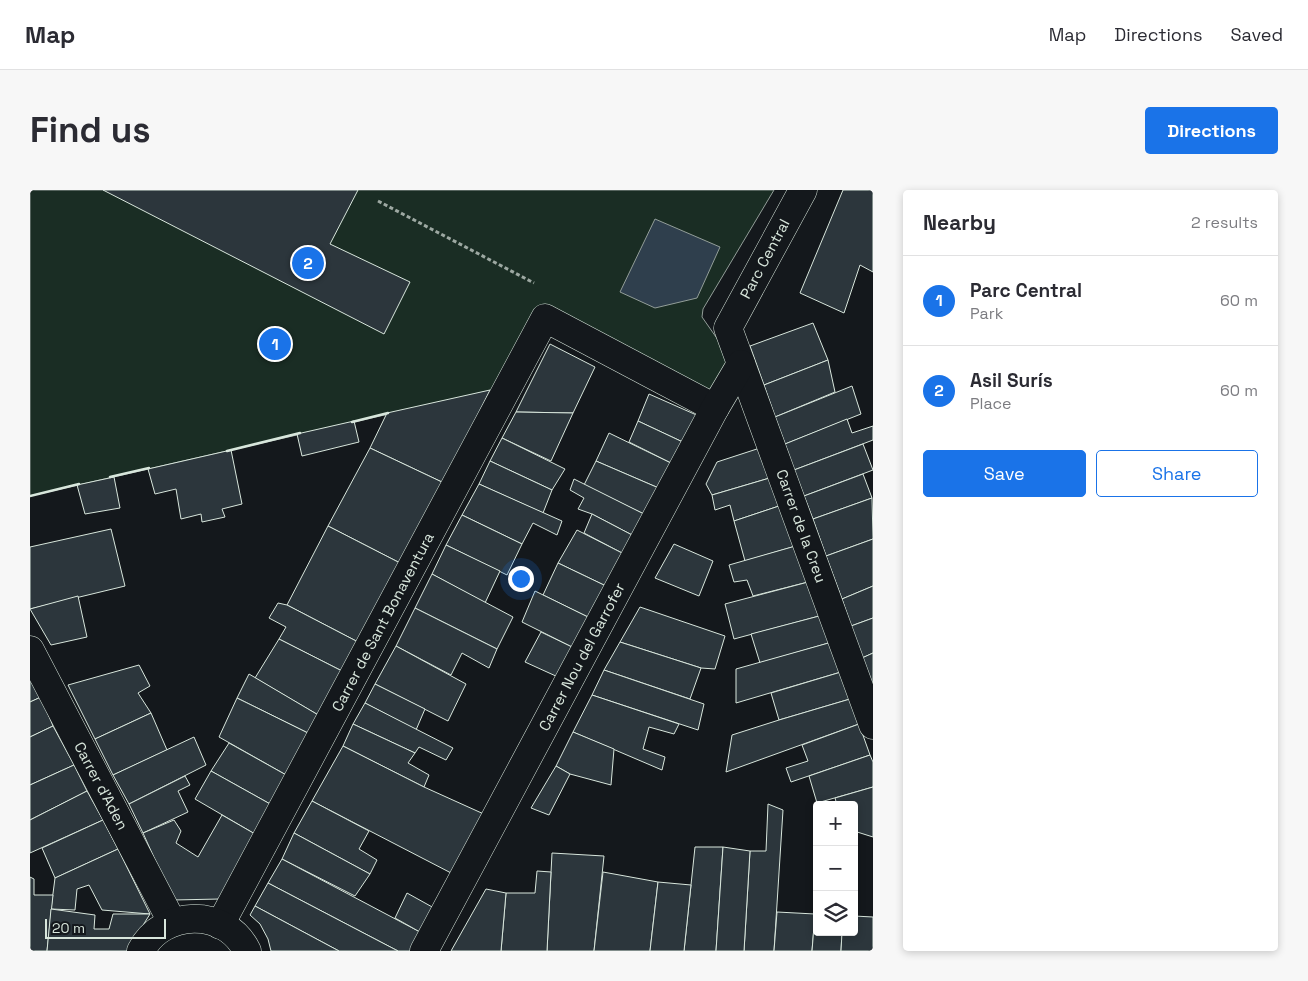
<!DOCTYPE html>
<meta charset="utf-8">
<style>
body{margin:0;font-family:"Space Grotesk",sans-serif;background:#f7f7f7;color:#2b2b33}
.controls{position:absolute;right:15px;bottom:15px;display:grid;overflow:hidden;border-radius:5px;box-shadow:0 2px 8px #0003}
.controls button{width:45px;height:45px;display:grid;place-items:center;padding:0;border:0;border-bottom:1px solid #e1e1e2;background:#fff;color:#2b2b33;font:25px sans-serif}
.scale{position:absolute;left:15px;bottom:12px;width:121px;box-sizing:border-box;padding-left:5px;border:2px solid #d8e6dc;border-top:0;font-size:14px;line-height:18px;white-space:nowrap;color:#d8e6dc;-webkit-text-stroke:4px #14181c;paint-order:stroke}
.you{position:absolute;left:490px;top:388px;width:18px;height:18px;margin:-12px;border:4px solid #fff;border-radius:50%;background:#1a73e8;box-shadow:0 0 0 8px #1a73e833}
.badge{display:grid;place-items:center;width:32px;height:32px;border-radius:50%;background:#1a73e8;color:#fff;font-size:16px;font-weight:700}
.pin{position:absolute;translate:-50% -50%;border:2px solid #fff;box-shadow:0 1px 5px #0006}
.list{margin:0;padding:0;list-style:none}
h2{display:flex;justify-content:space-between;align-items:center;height:65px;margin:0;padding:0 20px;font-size:21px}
h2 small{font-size:16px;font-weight:400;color:#7c7c81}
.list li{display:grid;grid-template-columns:32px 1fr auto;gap:15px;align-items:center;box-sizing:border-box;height:90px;padding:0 20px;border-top:1px solid #e1e1e2}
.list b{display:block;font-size:19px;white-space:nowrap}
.list p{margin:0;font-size:16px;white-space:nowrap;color:#7c7c81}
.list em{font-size:16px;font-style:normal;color:#7c7c81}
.actions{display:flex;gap:10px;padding:15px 20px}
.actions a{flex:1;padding:11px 0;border:1px solid #1a73e8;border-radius:5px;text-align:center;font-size:18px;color:#1a73e8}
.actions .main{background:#1a73e8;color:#fff}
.icon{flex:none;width:28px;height:28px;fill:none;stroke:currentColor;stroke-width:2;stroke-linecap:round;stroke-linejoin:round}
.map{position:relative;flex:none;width:843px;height:761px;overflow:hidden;border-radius:5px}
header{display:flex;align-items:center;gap:30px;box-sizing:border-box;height:70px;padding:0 25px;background:#fff;border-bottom:1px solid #e1e1e2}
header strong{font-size:24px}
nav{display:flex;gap:28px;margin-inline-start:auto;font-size:18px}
.intro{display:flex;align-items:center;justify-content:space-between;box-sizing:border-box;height:120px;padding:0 30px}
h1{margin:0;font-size:35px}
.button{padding:12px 22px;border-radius:5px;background:#1a73e8;color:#fff;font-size:18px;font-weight:700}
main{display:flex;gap:30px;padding:0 30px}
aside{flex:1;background:#fff;border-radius:5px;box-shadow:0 2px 8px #0003}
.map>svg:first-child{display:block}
</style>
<header>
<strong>Map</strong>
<nav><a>Map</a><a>Directions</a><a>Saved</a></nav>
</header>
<div class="intro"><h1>Find us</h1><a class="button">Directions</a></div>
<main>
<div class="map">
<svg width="843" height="761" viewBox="0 0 843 761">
<rect width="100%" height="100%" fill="#14181c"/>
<polygon fill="#1a2d24" stroke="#939e99" points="0,0 744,0 673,119 672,127 700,167 681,202 520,118 464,200 0,306"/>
<polygon fill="#2f3f4d" stroke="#939e99" points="625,29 690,57 667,108 625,118 590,102"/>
<g fill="#2c363c" stroke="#d8e6dc">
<polygon points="73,0 328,0 300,54 380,92 354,144"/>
<polygon points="813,0 841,0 843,2 843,82 830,75 814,123 770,103"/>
<polygon points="783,133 798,170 734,195 720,156"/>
<polygon points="520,154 565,177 543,223 486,222"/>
<polygon points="798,170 805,202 745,227 734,195"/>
<polygon points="822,196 831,224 755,254 745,227"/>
<polygon points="460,200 414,293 340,258 357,223"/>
<polygon points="619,204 671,227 657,254 608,231"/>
<polygon points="486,222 543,223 521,271 472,248"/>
<polygon points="817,229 822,243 843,236 843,250 764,280 755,254"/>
<polygon points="324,231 329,252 272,266 267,244"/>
<polygon points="608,231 657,254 645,275 599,252"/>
<polygon points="579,243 645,275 631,299 566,271"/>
<polygon points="472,248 535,279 522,300 460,271"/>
<polygon points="833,254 843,280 774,306 764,280"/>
<polygon points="733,257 743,287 682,305 676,294 687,272"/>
<polygon points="340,258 414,293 372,374 298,336"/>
<polygon points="201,260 212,314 192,319 195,327 172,332 171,324 151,329 146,299 125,304 118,279"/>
<polygon points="460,271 522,300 513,323 449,294"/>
<polygon points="566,271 631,299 616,325 554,295"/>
<polygon points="833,284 842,308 783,329 774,306"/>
<polygon points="84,287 90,318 55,324 47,295"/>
<polygon points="743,287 755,314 704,331 700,315 685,320 682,305"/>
<polygon points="544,289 616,325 604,346 562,324 548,319 554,308 540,300"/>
<polygon points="449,294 532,331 527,345 503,333 492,354 432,325"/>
<polygon points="842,308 843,349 796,366 783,329"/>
<polygon points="755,314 769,355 715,371 704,331"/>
<polygon points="562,324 604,346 594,364 554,343"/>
<polygon points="432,325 492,354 477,385 416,355"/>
<polygon points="298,336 372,374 330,453 257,415"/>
<polygon points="81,339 95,396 0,419 0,357"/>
<polygon points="547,340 594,364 576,396 528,373"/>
<polygon points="843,349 843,396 812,409 796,366"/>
<polygon points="644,354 683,371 669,406 625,388"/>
<polygon points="416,355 470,381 455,413 402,384"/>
<polygon points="769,355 782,391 723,406 717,390 704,392 699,375"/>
<polygon points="528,373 576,396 558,427 513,405"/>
<polygon points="402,384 483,427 467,459 385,418"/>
<polygon points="782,391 793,425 704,449 695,414"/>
<polygon points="843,396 843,428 821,436 812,409"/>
<polygon points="505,401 558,427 542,457 492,432"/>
<polygon points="48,406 57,447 21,455 0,419"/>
<polygon points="248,413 257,415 330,453 314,482 249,449 256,437 239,428"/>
<polygon points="610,417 695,446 685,479 671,478 590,452"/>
<polygon points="385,418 467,459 459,478 432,463 421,485 366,456"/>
<polygon points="793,425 802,452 730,473 721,444"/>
<polygon points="843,428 843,463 832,468 821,436"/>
<polygon points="511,442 542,457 528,487 495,472"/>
<polygon points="249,449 314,482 290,526 225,488"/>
<polygon points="590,452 671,478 660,509 574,480"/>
<polygon points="802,452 811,482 706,513 706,479"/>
<polygon points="366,456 436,494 418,531 345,494"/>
<polygon points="843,463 843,495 832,468"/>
<polygon points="109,475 120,496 108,503 121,523 65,549 38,495"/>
<polygon points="574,480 674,514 668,540 562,505"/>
<polygon points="811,482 820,509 749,530 741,503"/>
<polygon points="219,484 290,526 280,544 207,508"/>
<polygon points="0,488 11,507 0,512"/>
<polygon points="345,494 395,519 386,540 335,513"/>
<polygon points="562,505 649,534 644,544 619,537 613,559 635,567 632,580 543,542"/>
<polygon points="11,507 23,536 0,547 0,512"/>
<polygon points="207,508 280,544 258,586 189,547"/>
<polygon points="820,509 829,534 696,582 702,545 749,530"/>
<polygon points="335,513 423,558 416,570 389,557 385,563 323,534"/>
<polygon points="121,523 137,560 83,585 65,549"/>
<polygon points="323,534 385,563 378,573 399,585 394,597 313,556"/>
<polygon points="829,534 840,565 761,592 756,578 778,571 772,555"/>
<polygon points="23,536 44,575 0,595 0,547"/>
<polygon points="543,542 584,559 581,595 540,584 526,576"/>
<polygon points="164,547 176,575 99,614 83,585"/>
<polygon points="199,553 258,586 242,615 181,581"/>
<polygon points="313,556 394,597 456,625 423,684 282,611"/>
<polygon points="840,565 843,572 843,597 787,613 779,586"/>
<polygon points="44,575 57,601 0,630 0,595"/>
<polygon points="526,576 540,584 519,625 501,618"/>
<polygon points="181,581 242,615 225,644 165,609"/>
<polygon points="155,586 160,595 148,601 158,622 113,643 99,614"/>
<polygon points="843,597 843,647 824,641 824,615 807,615 805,608"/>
<polygon points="57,601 73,630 0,663 0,630"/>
<polygon points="282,611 339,641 329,659 347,670 340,684 264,643"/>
<polygon points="738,614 753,620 744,761 714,761 720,661 736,661"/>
<polygon points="192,625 225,644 190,709 143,710 113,643 144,630 151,641 146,653 168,667"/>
<polygon points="73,630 88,659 25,688 12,658"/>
<polygon points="264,643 340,684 325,706 252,669"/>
<polygon points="665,657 693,657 686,761 654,761"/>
<polygon points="693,657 720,661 714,761 686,761"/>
<polygon points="88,659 120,724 72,720 59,695 47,699 45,720 21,719 25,688"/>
<polygon points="522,663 574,666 564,761 517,761"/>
<polygon points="252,669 390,742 381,761 368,761 238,693"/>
<polygon points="507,681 521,682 517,761 471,761 476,703 505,703"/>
<polygon points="573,682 628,692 620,761 564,761"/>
<polygon points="0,687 4,689 4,705 23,705 17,761 0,761"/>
<polygon points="628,692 661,695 654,761 620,761"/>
<polygon points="238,693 368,761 309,761 225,716"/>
<polygon points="456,699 476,703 471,761 421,761"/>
<polygon points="377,703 404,718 390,742 365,728"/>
<polygon points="225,716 309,761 241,761 238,749 230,734 220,725"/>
<polygon points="21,719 65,725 64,739 79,739 83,724 120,724 97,761 17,761"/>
<polygon points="747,722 785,724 782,761 744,761"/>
<polygon points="785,724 787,724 787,742 812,742 811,761 782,761"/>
<polygon points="824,726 843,727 843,761 811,761 812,742 824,742"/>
</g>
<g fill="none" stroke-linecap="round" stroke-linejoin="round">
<g stroke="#d8e6dc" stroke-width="29">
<g id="street">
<polyline points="773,0 698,138 843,535"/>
<polyline points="0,460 142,732"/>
<polyline points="190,735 515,128 685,218"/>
<path d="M111 761C132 719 196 717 217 761"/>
<polyline points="394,761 685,218 711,174"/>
</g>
</g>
<polyline stroke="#9da8a2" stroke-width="3" stroke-dasharray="4 2.5" stroke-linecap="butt" points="348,11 504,93"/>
<use href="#street" stroke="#14181c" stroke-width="28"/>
<g stroke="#d8e6dc" stroke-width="2.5">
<polyline points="322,232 358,223"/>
<polyline points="197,261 270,243"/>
<polyline points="80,287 119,278"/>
<polyline points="0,306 49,294"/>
</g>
</g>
<g text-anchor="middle" stroke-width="4" stroke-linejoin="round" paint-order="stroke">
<g font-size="15" fill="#d8e6dc" stroke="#14181c">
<text transform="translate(735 69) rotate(-62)" y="5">Parc Central</text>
<text transform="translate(771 336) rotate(70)" y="5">Carrer de la Creu</text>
<text transform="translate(353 432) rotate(-62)" y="5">Carrer de Sant Bonaventura</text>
<text transform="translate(552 467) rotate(-62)" y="5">Carrer Nou del Garrofer</text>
<text transform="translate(71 596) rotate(62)" y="5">Carrer d'Aden</text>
</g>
</g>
</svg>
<div class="controls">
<button>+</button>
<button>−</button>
<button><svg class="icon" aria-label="layers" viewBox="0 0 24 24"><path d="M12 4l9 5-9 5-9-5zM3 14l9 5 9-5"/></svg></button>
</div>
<div class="scale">20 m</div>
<div class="you"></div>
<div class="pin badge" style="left:245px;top:154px">1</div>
<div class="pin badge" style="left:278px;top:73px">2</div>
</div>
<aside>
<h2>Nearby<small>2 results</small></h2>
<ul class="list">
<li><span class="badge">1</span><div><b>Parc Central</b><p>Park</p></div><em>60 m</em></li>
<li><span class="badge">2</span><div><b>Asil Surís</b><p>Place</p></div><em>60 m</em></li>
</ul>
<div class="actions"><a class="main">Save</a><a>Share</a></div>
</aside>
</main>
